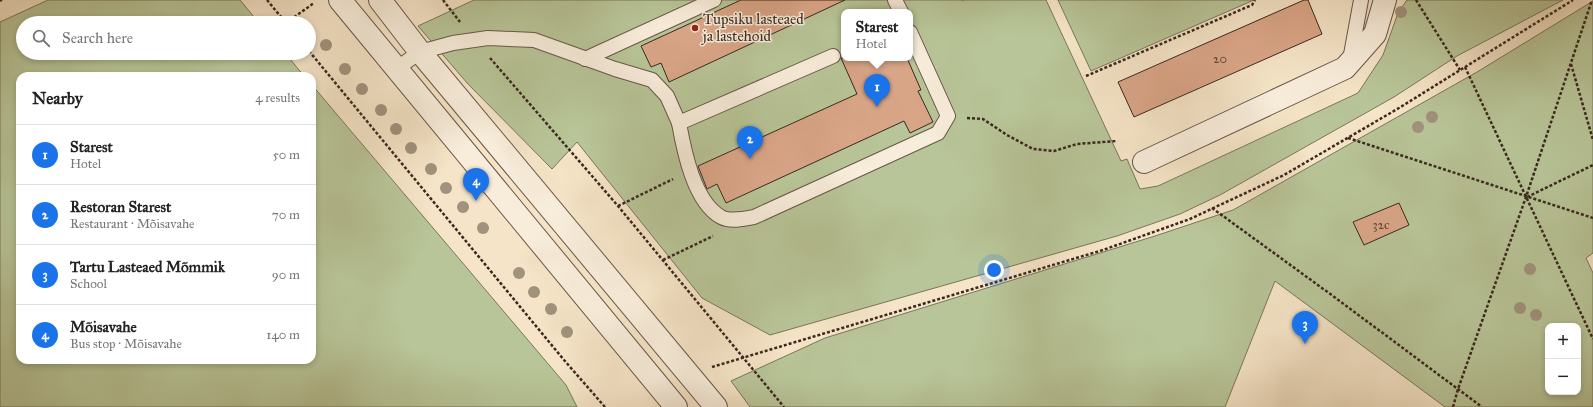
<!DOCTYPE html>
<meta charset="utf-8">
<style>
body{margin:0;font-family:"IM FELL Great Primer",serif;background:#f6f6f6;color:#222}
.controls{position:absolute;right:12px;bottom:12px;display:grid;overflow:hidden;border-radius:8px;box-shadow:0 2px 6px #0003}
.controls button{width:36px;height:36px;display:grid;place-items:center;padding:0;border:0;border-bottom:1px solid #e0e0e0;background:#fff;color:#222;font:20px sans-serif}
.you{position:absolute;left:994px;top:270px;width:14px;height:14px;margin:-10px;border:3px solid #fff;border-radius:50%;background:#1a73e8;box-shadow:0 0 0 6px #1a73e833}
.badge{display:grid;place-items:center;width:26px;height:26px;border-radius:50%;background:#1a73e8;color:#fff;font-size:13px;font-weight:700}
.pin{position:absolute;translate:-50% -33px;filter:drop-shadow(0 1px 2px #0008)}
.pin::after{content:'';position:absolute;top:21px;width:14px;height:12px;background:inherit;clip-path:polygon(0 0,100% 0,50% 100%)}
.popup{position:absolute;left:841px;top:9px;width:72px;height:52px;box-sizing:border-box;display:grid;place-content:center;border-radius:8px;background:#fff;filter:drop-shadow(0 1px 3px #0005);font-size:13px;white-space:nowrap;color:#767676}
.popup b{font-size:15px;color:#222}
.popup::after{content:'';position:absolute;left:50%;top:100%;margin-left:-8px;border:8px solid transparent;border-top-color:#fff}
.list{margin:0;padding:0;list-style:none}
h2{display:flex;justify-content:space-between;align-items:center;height:52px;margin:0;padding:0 16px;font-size:17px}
h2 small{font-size:13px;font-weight:400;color:#767676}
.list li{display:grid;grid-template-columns:26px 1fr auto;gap:12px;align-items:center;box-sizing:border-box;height:60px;padding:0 16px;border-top:1px solid #e0e0e0}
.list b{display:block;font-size:15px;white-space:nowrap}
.list p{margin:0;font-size:13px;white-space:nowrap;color:#767676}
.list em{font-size:13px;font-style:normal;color:#767676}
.icon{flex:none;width:22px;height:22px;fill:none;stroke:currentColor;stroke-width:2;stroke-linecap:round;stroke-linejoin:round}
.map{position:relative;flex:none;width:1593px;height:407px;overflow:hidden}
.search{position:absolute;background:#fff;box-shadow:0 2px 6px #0003;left:16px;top:16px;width:300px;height:44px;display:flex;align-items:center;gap:10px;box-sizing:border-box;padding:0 14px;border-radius:22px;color:#767676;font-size:15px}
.panel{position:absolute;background:#fff;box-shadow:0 2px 6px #0003;left:16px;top:72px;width:300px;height:292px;border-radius:12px}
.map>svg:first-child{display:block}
</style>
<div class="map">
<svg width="1593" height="407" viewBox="0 0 1593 407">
<rect width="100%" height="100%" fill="#f5e4c7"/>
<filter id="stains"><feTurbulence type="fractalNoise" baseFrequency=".005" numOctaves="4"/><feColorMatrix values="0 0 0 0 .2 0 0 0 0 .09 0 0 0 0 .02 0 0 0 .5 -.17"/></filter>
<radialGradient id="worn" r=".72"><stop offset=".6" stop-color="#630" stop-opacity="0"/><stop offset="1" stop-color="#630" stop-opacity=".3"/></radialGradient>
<g fill="#b8c598" stroke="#79765c" fill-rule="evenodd">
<polygon points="48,0 240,0 259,23 23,23 23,53 285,53 304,76 20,76 20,360 312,360 312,85 566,385 577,407 0,407 0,22"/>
<path d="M474 0H961L962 1 965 0H1046L1121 161 1127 159 1140 189 1158 186 1358 93 1383 55 1398 13 1407 0H1563L1457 56 1394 97 1220 195 1180 214 1117 236 770 335 702 298 577 142 552 169 468 84 418 26ZM844 12H910V58H844Z"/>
<polygon points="1058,0 1254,0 1091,71"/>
<path d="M1593 1V253L1586 258 1593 273V407H1445L1275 281 1225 407H750L731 381 825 338 1155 236 1233 210 1477 72ZM1548 326H1578V392H1548Z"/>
</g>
<g fill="#d9a587" stroke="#3a2820">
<polygon points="741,0 845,0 669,82 661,63 651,67 641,46"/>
<polygon points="1304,0 1308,0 1322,34 1134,117 1118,82"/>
<polygon points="841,58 907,58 921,90 918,91 933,122 910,133 904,121 726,203 717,184 707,189 698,166 857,94"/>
<polygon points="1399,203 1409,225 1364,245 1353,222"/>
</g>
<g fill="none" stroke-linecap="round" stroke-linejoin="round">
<g stroke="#69574a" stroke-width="16">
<g id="service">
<polyline points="895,0 901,12"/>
<polyline points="585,59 714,0"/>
<polyline points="1350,60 1361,0"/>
<polyline points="396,69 420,52 453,43 488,38 534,40 615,69 652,80 667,96 679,123 833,56"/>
<path d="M679 123C684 151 694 202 721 217 730 222 744 219 754 217L938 133 948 116 910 32"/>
</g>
</g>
<g stroke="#69574a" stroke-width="24">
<polyline id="minor" points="1144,162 1345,68 1375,34 1385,0"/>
</g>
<g stroke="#69574a" stroke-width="24">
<g id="tertiary">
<polyline points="340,0 676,407"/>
<polyline points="380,0 420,52 716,407"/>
</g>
</g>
<g stroke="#3a2820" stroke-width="2.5" stroke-dasharray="3 2" stroke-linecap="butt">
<polyline points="267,0 286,23"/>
<polyline points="443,0 460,22"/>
<polyline points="1416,0 1460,70"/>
<polyline points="0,1 2,0"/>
<polyline points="286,23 314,3"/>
<polyline points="309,51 564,360 605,407"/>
<polyline points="490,58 618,206 784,407"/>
<polyline points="1571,64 1593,140"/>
<polyline points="1465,67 1593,339"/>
<polyline points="1086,76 1252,5 1255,0"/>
<polyline points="967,118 983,119 1007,135 1033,149 1054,151 1077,144 1117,141"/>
<polyline points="1348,138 1593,218"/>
<polyline points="1527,197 1593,165"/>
<polyline points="618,206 673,179"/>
<polyline points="1212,208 1333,296 1482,407"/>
<polyline points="663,260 713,236"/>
<polyline points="712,367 1103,250 1190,219 1284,175 1399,108 1573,0"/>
<polyline points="1453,407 1458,389 1526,197 1592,0"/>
</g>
<use href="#service" stroke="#f8eddb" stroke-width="14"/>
<use href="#minor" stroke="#f8eddb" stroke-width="22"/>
<use href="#tertiary" stroke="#f8eddb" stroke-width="22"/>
</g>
<g fill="#a0927c">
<circle cx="1401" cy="12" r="6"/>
<circle cx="326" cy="45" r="6"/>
<circle cx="345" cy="69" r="6"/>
<circle cx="362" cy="89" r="6"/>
<circle cx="381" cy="110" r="6"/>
<circle cx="1432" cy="117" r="6"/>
<circle cx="1418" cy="127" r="6"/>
<circle cx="396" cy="129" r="6"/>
<circle cx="411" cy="148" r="6"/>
<circle cx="431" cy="169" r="6"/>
<circle cx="446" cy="188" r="6"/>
<circle cx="463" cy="207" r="6"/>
<circle cx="483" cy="228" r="6"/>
<circle cx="1530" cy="269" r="6"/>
<circle cx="519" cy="273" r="6"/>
<circle cx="534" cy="292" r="6"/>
<circle cx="1520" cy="308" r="6"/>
<circle cx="551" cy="309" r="6"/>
<circle cx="1536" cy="315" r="6"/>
<circle cx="567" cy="332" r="6"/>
</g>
<circle fill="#8f2418" stroke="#f8eddb" stroke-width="1.5" cx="695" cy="28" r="4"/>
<g text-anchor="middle" stroke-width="3" stroke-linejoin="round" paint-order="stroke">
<g font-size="13" fill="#62473a">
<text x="1220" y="63">20</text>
<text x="1381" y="229">32c</text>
</g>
<g font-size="15" fill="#3a2820" stroke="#f8eddb" text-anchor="start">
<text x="703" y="24">Tupsiku lasteaed<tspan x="703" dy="17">ja lastehoid</tspan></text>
</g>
</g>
<rect width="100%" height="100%" filter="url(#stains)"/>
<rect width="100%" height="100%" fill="url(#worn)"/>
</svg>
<div class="controls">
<button>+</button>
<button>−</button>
</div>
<div class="you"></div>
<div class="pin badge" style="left:877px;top:107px">1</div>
<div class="popup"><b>Starest</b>Hotel</div>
<div class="pin badge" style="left:750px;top:159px">2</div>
<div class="pin badge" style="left:1305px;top:344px">3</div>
<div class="pin badge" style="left:476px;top:201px">4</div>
<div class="search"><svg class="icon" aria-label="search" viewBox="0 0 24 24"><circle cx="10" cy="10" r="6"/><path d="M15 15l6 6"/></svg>Search here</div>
<section class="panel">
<h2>Nearby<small>4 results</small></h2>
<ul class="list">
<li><span class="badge">1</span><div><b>Starest</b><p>Hotel</p></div><em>50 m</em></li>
<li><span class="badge">2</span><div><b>Restoran Starest</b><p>Restaurant · Mõisavahe</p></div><em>70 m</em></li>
<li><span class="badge">3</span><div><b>Tartu Lasteaed Mõmmik</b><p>School</p></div><em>90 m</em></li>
<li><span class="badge">4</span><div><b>Mõisavahe</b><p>Bus stop · Mõisavahe</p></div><em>140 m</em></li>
</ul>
</section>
</div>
